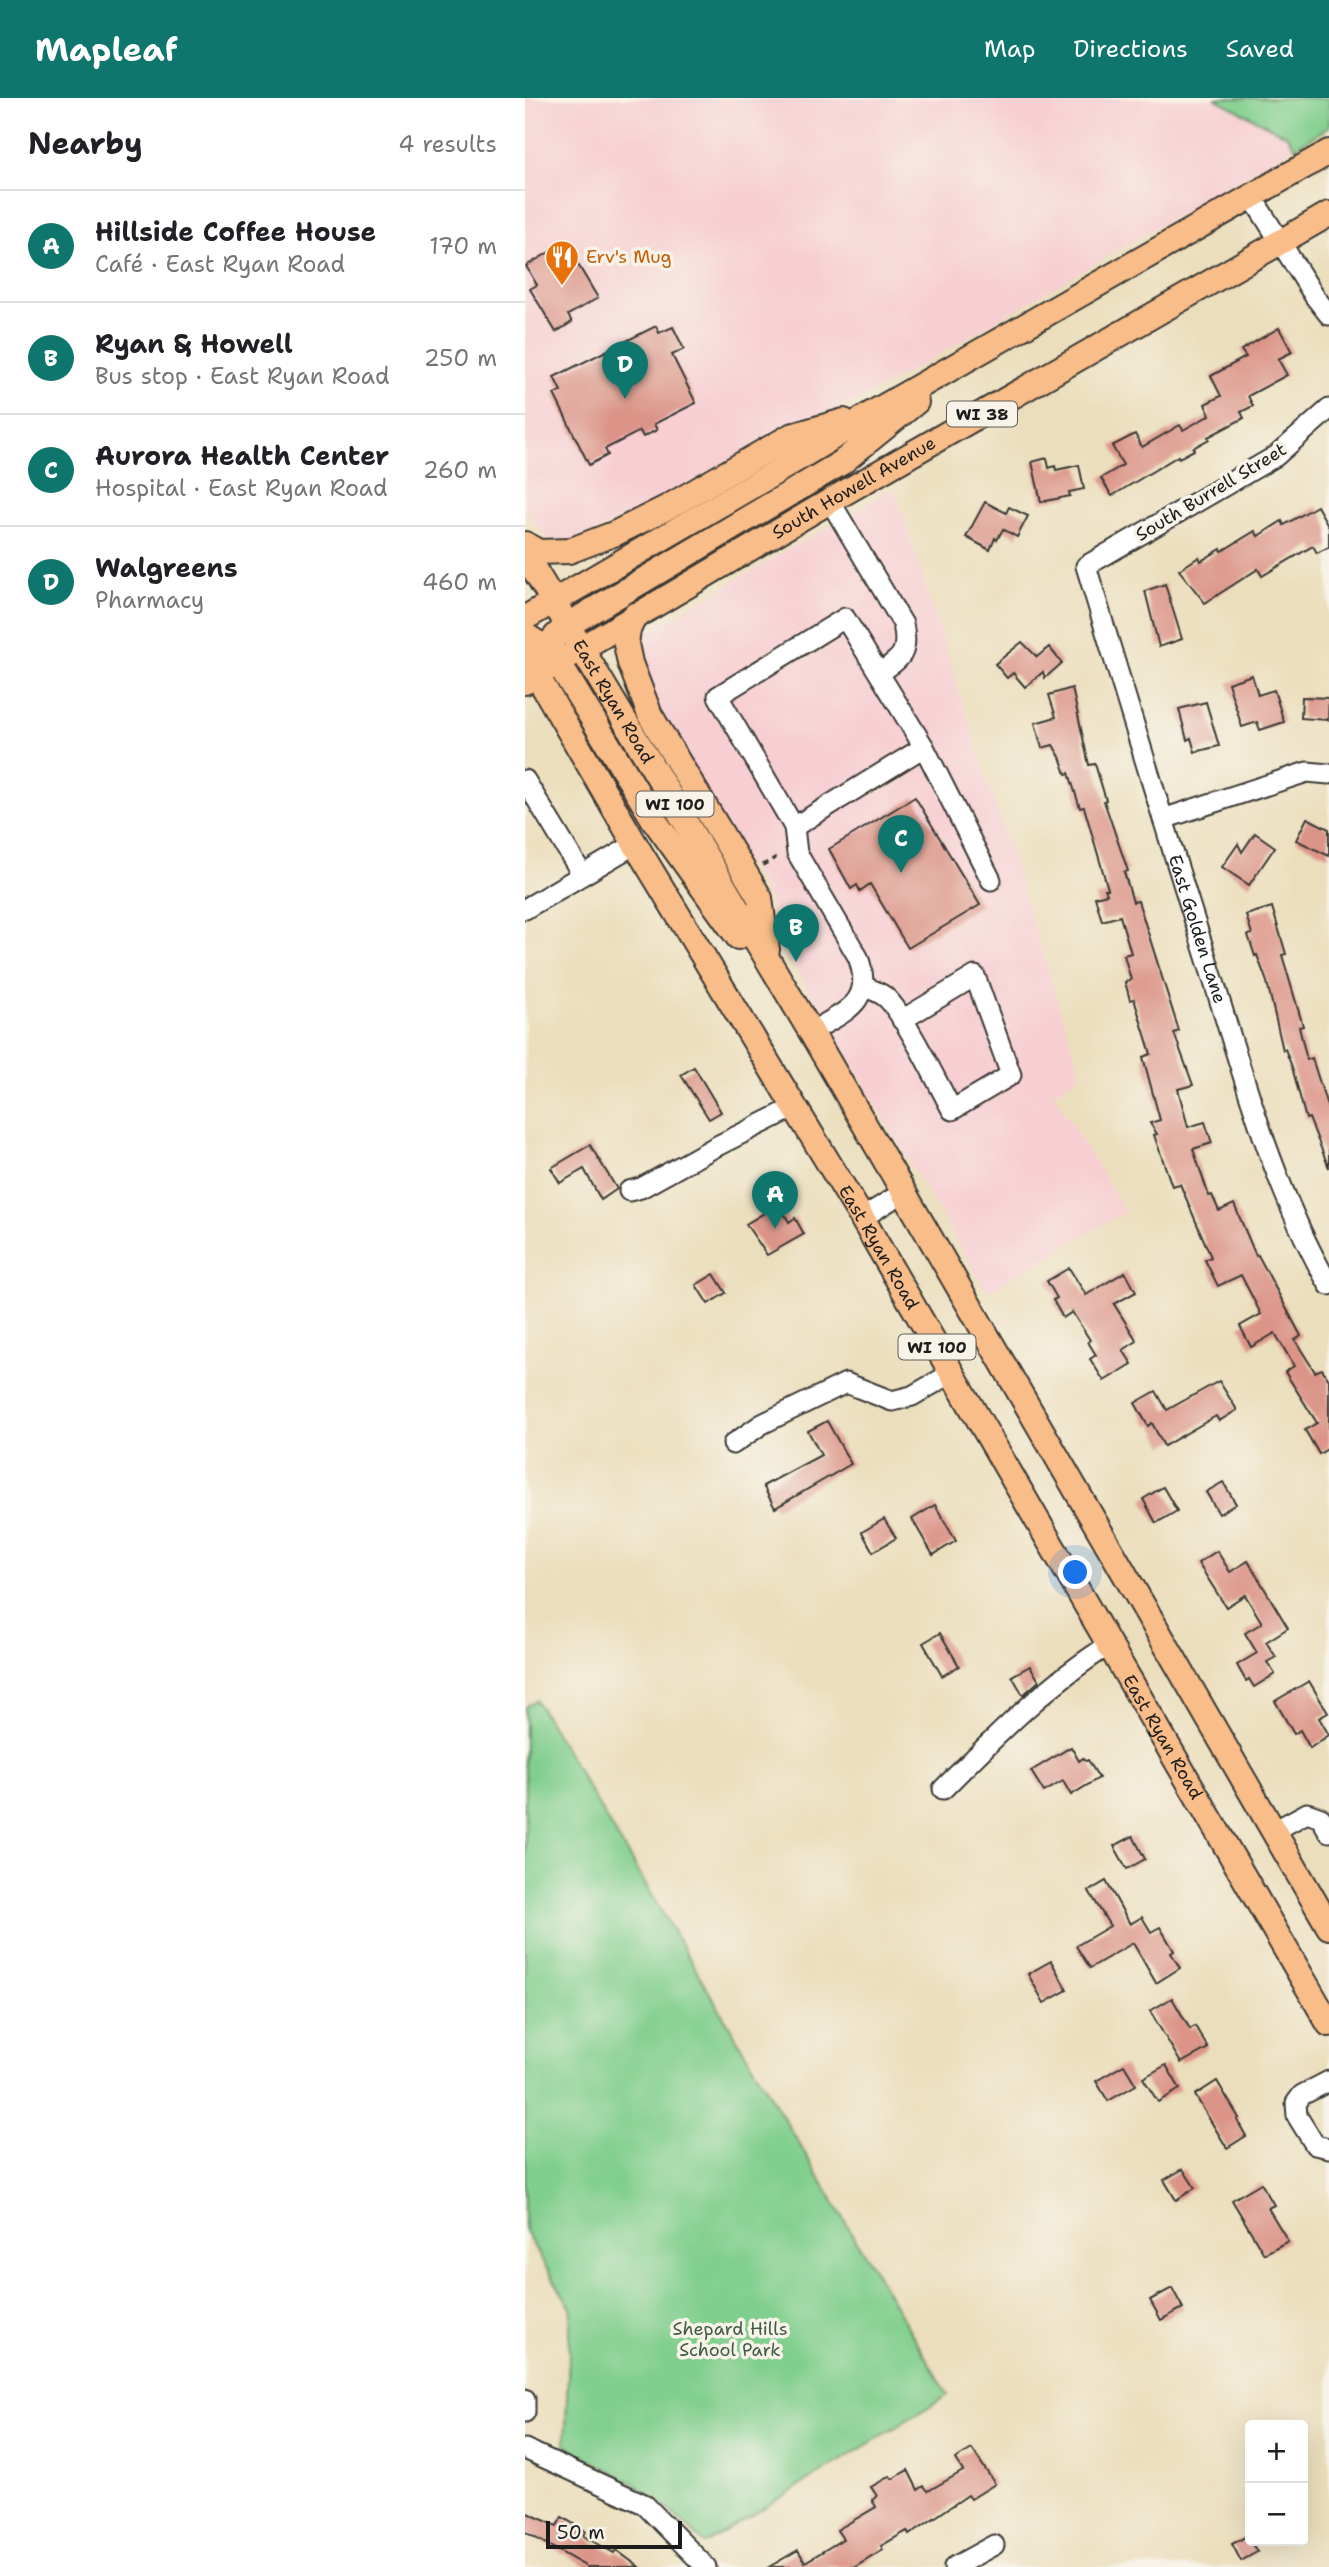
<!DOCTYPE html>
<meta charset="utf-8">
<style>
body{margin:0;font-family:"Shantell Sans",sans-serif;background:#f6f6f6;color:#202124}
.controls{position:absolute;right:21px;bottom:21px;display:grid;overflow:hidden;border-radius:7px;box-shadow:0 7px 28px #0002}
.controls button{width:63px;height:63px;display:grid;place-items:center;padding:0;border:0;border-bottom:2px solid #e0e0e0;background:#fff;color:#202124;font:35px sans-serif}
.scale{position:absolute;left:21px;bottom:18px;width:136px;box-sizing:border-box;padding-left:7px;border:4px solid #1c1c1c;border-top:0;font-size:19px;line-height:24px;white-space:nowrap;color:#1c1c1c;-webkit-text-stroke:5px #f7f3e8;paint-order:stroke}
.you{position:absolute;left:551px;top:1475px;width:24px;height:24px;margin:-18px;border:5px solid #fff;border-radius:50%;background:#1a73e8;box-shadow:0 0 0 10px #1a73e833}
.badge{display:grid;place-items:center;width:46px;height:46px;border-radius:50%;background:#0f766e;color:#fff;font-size:23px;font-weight:700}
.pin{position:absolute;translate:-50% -58px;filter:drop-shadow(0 2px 4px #0008)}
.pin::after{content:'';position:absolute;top:37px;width:24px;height:21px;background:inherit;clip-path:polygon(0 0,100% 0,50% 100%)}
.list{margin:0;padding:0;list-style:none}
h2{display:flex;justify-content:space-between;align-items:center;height:91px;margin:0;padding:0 28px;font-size:30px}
h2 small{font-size:23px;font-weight:400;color:#757577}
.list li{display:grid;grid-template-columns:46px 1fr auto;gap:21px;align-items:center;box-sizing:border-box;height:112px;padding:0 28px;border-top:2px solid #e0e0e0}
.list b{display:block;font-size:26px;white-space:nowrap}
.list p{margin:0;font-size:23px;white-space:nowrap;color:#757577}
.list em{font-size:23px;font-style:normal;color:#757577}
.map{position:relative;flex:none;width:804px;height:2469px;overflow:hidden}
header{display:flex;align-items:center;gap:42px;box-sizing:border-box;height:98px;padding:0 35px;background:#0f766e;color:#fff}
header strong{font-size:33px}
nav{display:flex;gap:38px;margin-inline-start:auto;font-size:24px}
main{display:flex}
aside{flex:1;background:#fff}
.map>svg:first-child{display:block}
</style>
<header>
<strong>Mapleaf</strong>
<nav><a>Map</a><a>Directions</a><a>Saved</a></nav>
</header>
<main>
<aside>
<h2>Nearby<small>4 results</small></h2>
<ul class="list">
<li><span class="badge">A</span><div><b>Hillside Coffee House</b><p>Café · East Ryan Road</p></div><em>170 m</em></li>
<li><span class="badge">B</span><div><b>Ryan &amp; Howell</b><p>Bus stop · East Ryan Road</p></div><em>250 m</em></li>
<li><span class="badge">C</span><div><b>Aurora Health Center</b><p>Hospital · East Ryan Road</p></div><em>260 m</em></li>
<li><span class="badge">D</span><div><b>Walgreens</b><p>Pharmacy</p></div><em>460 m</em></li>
</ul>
</aside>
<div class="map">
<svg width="804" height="2469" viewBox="0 0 804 2469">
<rect width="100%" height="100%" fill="#f7f3e8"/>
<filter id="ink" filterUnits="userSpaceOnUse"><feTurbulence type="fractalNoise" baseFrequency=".0143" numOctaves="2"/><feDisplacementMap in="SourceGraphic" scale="14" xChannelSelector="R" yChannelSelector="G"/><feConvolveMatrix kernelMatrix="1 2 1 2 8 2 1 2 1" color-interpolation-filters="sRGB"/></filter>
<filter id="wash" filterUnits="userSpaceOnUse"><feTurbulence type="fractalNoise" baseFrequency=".00686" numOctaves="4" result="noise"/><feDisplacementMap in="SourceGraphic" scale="28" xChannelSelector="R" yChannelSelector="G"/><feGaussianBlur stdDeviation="1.57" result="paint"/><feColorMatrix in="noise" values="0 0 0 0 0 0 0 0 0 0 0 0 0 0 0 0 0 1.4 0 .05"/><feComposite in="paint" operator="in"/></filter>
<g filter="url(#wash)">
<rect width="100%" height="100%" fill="#ebdebc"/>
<g fill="#f7cfd3">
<polygon points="0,0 689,0 763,38 770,49 334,303 270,324 113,416 45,445 23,442 0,409"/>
<polygon points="369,390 556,976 528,995 600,1114 462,1194 262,857 241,797 132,617 111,557 112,544 122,534"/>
</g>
<g fill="#81cf8e" stroke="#4e7655" stroke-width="2">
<polygon points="689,0 804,0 804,29 770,49 763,38"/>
<polygon points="11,1602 423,2297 180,2446 142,2410 110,2386 40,2347 46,2210 0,2134 0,1609"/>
</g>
<g id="blocks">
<g fill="#dc9488">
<polygon points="40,145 73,200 43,217 47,224 31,234 5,191 12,187 1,168"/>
<polygon points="131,228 134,235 148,229 159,251 147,257 171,305 129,326 132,332 118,339 115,333 80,351 83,357 64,367 29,296 36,293 29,279"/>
<polygon points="754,230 767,254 753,261 762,277 723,298 728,308 716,314 719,320 683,339 684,341 668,350 669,352 654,360 653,358 587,398 576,380 598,367 587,348 610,336 617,349 655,327 658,332 685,317 680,306 696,298 686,278 721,259 716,252"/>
<polygon points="522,360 524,370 530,368 531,372 554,367 559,391 544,394 545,398 516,404 507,364"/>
<polygon points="460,404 481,415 484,409 503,418 492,439 478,431 472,442 470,440 465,452 441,439"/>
<polygon points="792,408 804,429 804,449 792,455 788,448 737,478 733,471 680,505 654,472 674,459 676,463 696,451 697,453 730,433 733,438 757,423 759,427"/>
<polygon points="640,486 657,541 634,549 620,493"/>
<polygon points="497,544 512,559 524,549 537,565 520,580 518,574 500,589 488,575 482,580 470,566"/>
<polygon points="727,577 733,597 749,592 759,624 735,632 732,624 717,629 703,585"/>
<polygon points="547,590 564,667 570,666 581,702 579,703 603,773 599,774 608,804 613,803 654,933 649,935 668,987 653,991 663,1029 680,1024 687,1045 668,1051 684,1098 687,1097 694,1113 709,1106 731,1158 733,1157 776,1238 770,1242 790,1274 797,1271 804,1282 804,1350 794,1356 780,1332 792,1325 760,1274 769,1268 750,1235 726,1249 715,1228 736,1216 716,1177 693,1188 680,1162 686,1159 655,1086 647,1088 629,1037 632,1036 625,1025 635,1022 618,959 626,956 609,901 605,902 600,884 606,882 599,857 606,855 595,818 577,823 570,799 582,796 580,791 583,791 559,709 555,710 544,675 541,676 535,659 528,647 517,650 510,625 531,619 524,597"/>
<polygon points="777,599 804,600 803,622 776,620"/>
<polygon points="681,604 694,648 670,654 666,640 662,642 654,611"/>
<polygon points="390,699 455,807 383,850 345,786 335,793 332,787 326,791 304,751"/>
<polygon points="782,720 804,731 804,758 771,742"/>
<polygon points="730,735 750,749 724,787 697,769 713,746 717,754"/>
<polygon points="747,809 761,856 757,857 778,928 774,929 782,962 787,960 804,1014 804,1070 784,1020 781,1021 767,969 760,951 758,952 742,884 732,857 730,858 723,837 727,836 721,817"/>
<polygon points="169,969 196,1014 184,1021 156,977"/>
<polygon points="65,1047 92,1091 76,1102 59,1071 35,1085 26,1070"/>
<polygon points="254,1106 264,1124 270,1120 279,1136 242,1157 221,1126"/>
<polygon points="544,1170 561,1197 600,1174 611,1194 589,1206 612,1243 598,1252 607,1266 579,1283 565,1261 571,1257 563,1244 565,1242 547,1214 538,1220 528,1202 532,1200 522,1183"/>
<polygon points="189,1176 201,1195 183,1206 171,1187"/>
<polygon points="694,1283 712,1312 694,1323 691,1318 639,1348 627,1325 623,1328 610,1305 631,1293 642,1312"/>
<polygon points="302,1323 326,1366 250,1410 238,1388 296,1357 283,1333"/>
<polygon points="698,1384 711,1406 694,1416 681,1394"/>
<polygon points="638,1389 652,1413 631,1425 618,1401"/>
<polygon points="410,1407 431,1443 408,1457 387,1421"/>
<polygon points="359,1421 371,1440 348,1454 337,1434"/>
<polygon points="692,1453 705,1474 723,1463 763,1530 741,1544 751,1559 742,1564 750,1576 729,1589 724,1581 721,1583 712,1567 732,1555 720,1535 737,1525 720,1497 701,1509 673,1465"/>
<polygon points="415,1535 434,1568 417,1578 398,1545"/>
<polygon points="505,1568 514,1583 498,1597 487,1578"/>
<polygon points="784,1583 803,1615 794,1620 804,1637 785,1650 775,1632 769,1636 750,1603"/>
<polygon points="546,1649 554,1663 558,1660 561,1663 563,1662 574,1680 546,1697 538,1683 519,1694 506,1673"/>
<polygon points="608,1738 620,1761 602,1771 589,1748"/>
<polygon points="581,1783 605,1826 617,1819 626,1834 635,1829 649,1853 646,1855 655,1870 631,1885 608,1845 565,1870 551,1848 585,1828 564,1793"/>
<polygon points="526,1863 542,1892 519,1905 503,1876"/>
<polygon points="647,1900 665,1931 670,1928 683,1950 656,1965 625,1913"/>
<polygon points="599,1967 611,1987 583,2003 571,1983"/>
<polygon points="641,1967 655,1991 633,2004 618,1980"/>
<polygon points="692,1983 714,2020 712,2022 721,2038 702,2050 670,1997"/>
<polygon points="658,2071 670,2090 651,2102 639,2082"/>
<polygon points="736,2085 749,2107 743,2110 763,2143 739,2156 707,2102"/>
<polygon points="647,2190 658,2210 636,2222 625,2202"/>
<polygon points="447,2351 470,2386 446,2401 443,2397 384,2437 382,2433 356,2448 358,2452 330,2469 244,2469 273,2452 280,2464 318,2441 312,2432 351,2409 347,2401 352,2398 346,2389 365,2378 367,2381 383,2372 393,2392 399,2388 403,2393 438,2373 430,2361"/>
<polygon points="0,2414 32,2428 37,2419 60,2433 58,2438 89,2455 91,2452 114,2469 62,2469 0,2434"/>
<polygon points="722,2438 732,2454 716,2463 707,2446"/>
</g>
</g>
</g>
<g filter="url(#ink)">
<use href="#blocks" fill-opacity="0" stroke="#3b3934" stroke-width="2"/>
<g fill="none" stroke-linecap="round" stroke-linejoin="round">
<g stroke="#3b3934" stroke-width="23">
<g id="minor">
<polyline points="727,99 790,199 804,217"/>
<path id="s1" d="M804 311 751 358 561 468C603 607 645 746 689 884 721 987 750 1093 804 1187"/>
<path d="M305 403 378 526C384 555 377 560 354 575"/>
<polyline points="0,682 57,776"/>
<polyline points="638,721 782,674 804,676"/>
<polyline points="269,729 193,598 320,520 399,649 466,782"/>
<polyline points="0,811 110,746"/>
<path d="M339 888C346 892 354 894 359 898 376 909 415 990 427 1012L486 977 450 878 377 922"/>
<path d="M286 934C320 913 350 905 333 859L272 755 269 729 399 649"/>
<polyline points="104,1093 116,1090 190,1049 270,1009"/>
<polyline points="337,1120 377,1095"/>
<polyline points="208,1346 237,1326 321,1285 367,1303 387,1298 427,1275"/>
<path d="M418 1691C468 1641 523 1585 584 1547"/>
<polyline points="749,1733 782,1715 796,1720 804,1734"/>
<polyline points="804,1983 777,1997 771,2005 772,2018 790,2047 804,2050"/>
<polyline points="0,2301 0,2314"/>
<polyline points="0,2351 119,2406 181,2469"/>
<polyline points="429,2469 469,2447"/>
</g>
</g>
<g stroke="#3b3934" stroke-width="28">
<g id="major">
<polyline points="0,446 13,454 44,453 91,435 143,409 266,338 319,323"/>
<path id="s2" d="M0 456 286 934 804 1829"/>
<polyline points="110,517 103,532 101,546 105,565 125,617 235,800 242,852"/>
<polyline points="0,520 246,377 346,316 804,54"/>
<polyline points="0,537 20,550 33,564 129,722 213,839"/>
<path id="s3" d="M0 557 110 746 337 1120 804 1926"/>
<path d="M12 577C19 553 23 543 43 527L316 365 391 304"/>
<path id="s4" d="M0 584 305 403 804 116"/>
</g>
</g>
<polyline stroke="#3b3934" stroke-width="3.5" stroke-dasharray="5 5" stroke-linecap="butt" points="238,767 255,757"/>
<use href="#minor" stroke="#fff" stroke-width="19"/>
<use href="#major" stroke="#f8bd89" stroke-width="24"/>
</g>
</g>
<defs>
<g id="restaurant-pin" transform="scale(1.75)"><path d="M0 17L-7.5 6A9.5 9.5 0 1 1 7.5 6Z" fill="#e8710a" stroke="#f7f3e8"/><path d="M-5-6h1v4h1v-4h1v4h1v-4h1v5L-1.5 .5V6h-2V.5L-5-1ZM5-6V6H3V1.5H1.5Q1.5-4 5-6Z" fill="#fff"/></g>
</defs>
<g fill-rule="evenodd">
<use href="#restaurant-pin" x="37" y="159"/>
</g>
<g text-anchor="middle" stroke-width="7" stroke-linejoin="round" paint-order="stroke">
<g fill="#f7f3e8" stroke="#5e5c59" stroke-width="2">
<rect x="422" y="303.5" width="70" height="25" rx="5"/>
<rect x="111.5" y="693.5" width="77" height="25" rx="5"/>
<rect x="373.5" y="1236.5" width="77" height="25" rx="5"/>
</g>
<g font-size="16" font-weight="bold" fill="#1c1c1c">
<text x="457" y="322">WI 38</text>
<text x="150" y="712">WI 100</text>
<text x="412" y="1255">WI 100</text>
</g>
<g font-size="18" fill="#c56008" stroke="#f7f3e8" text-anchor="start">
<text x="61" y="165">Erv's Mug</text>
</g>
<g font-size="18" fill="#1c1c1c" stroke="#f7f3e8">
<text dy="6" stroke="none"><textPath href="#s4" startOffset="382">South Howell Avenue</textPath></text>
<text transform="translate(686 394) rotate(-31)" y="6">South Burrell Street</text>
<text dy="6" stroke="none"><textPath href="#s2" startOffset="172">East Ryan Road</textPath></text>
<text dy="6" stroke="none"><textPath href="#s1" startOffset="670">East Golden Lane</textPath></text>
<text dy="6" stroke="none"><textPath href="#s3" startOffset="690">East Ryan Road</textPath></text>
<text dy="6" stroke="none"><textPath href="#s3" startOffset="1256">East Ryan Road</textPath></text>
</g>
<g font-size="18" fill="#3f5b44" stroke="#f7f3e8">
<text x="205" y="2237">Shepard Hills<tspan x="205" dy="21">School Park</tspan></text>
</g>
</g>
</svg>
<div class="controls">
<button>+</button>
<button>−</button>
</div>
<div class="scale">50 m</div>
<div class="you"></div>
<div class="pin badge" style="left:250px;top:1131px">A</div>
<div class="pin badge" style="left:271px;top:864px">B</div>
<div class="pin badge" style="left:376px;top:775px">C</div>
<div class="pin badge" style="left:100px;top:301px">D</div>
</div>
</main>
